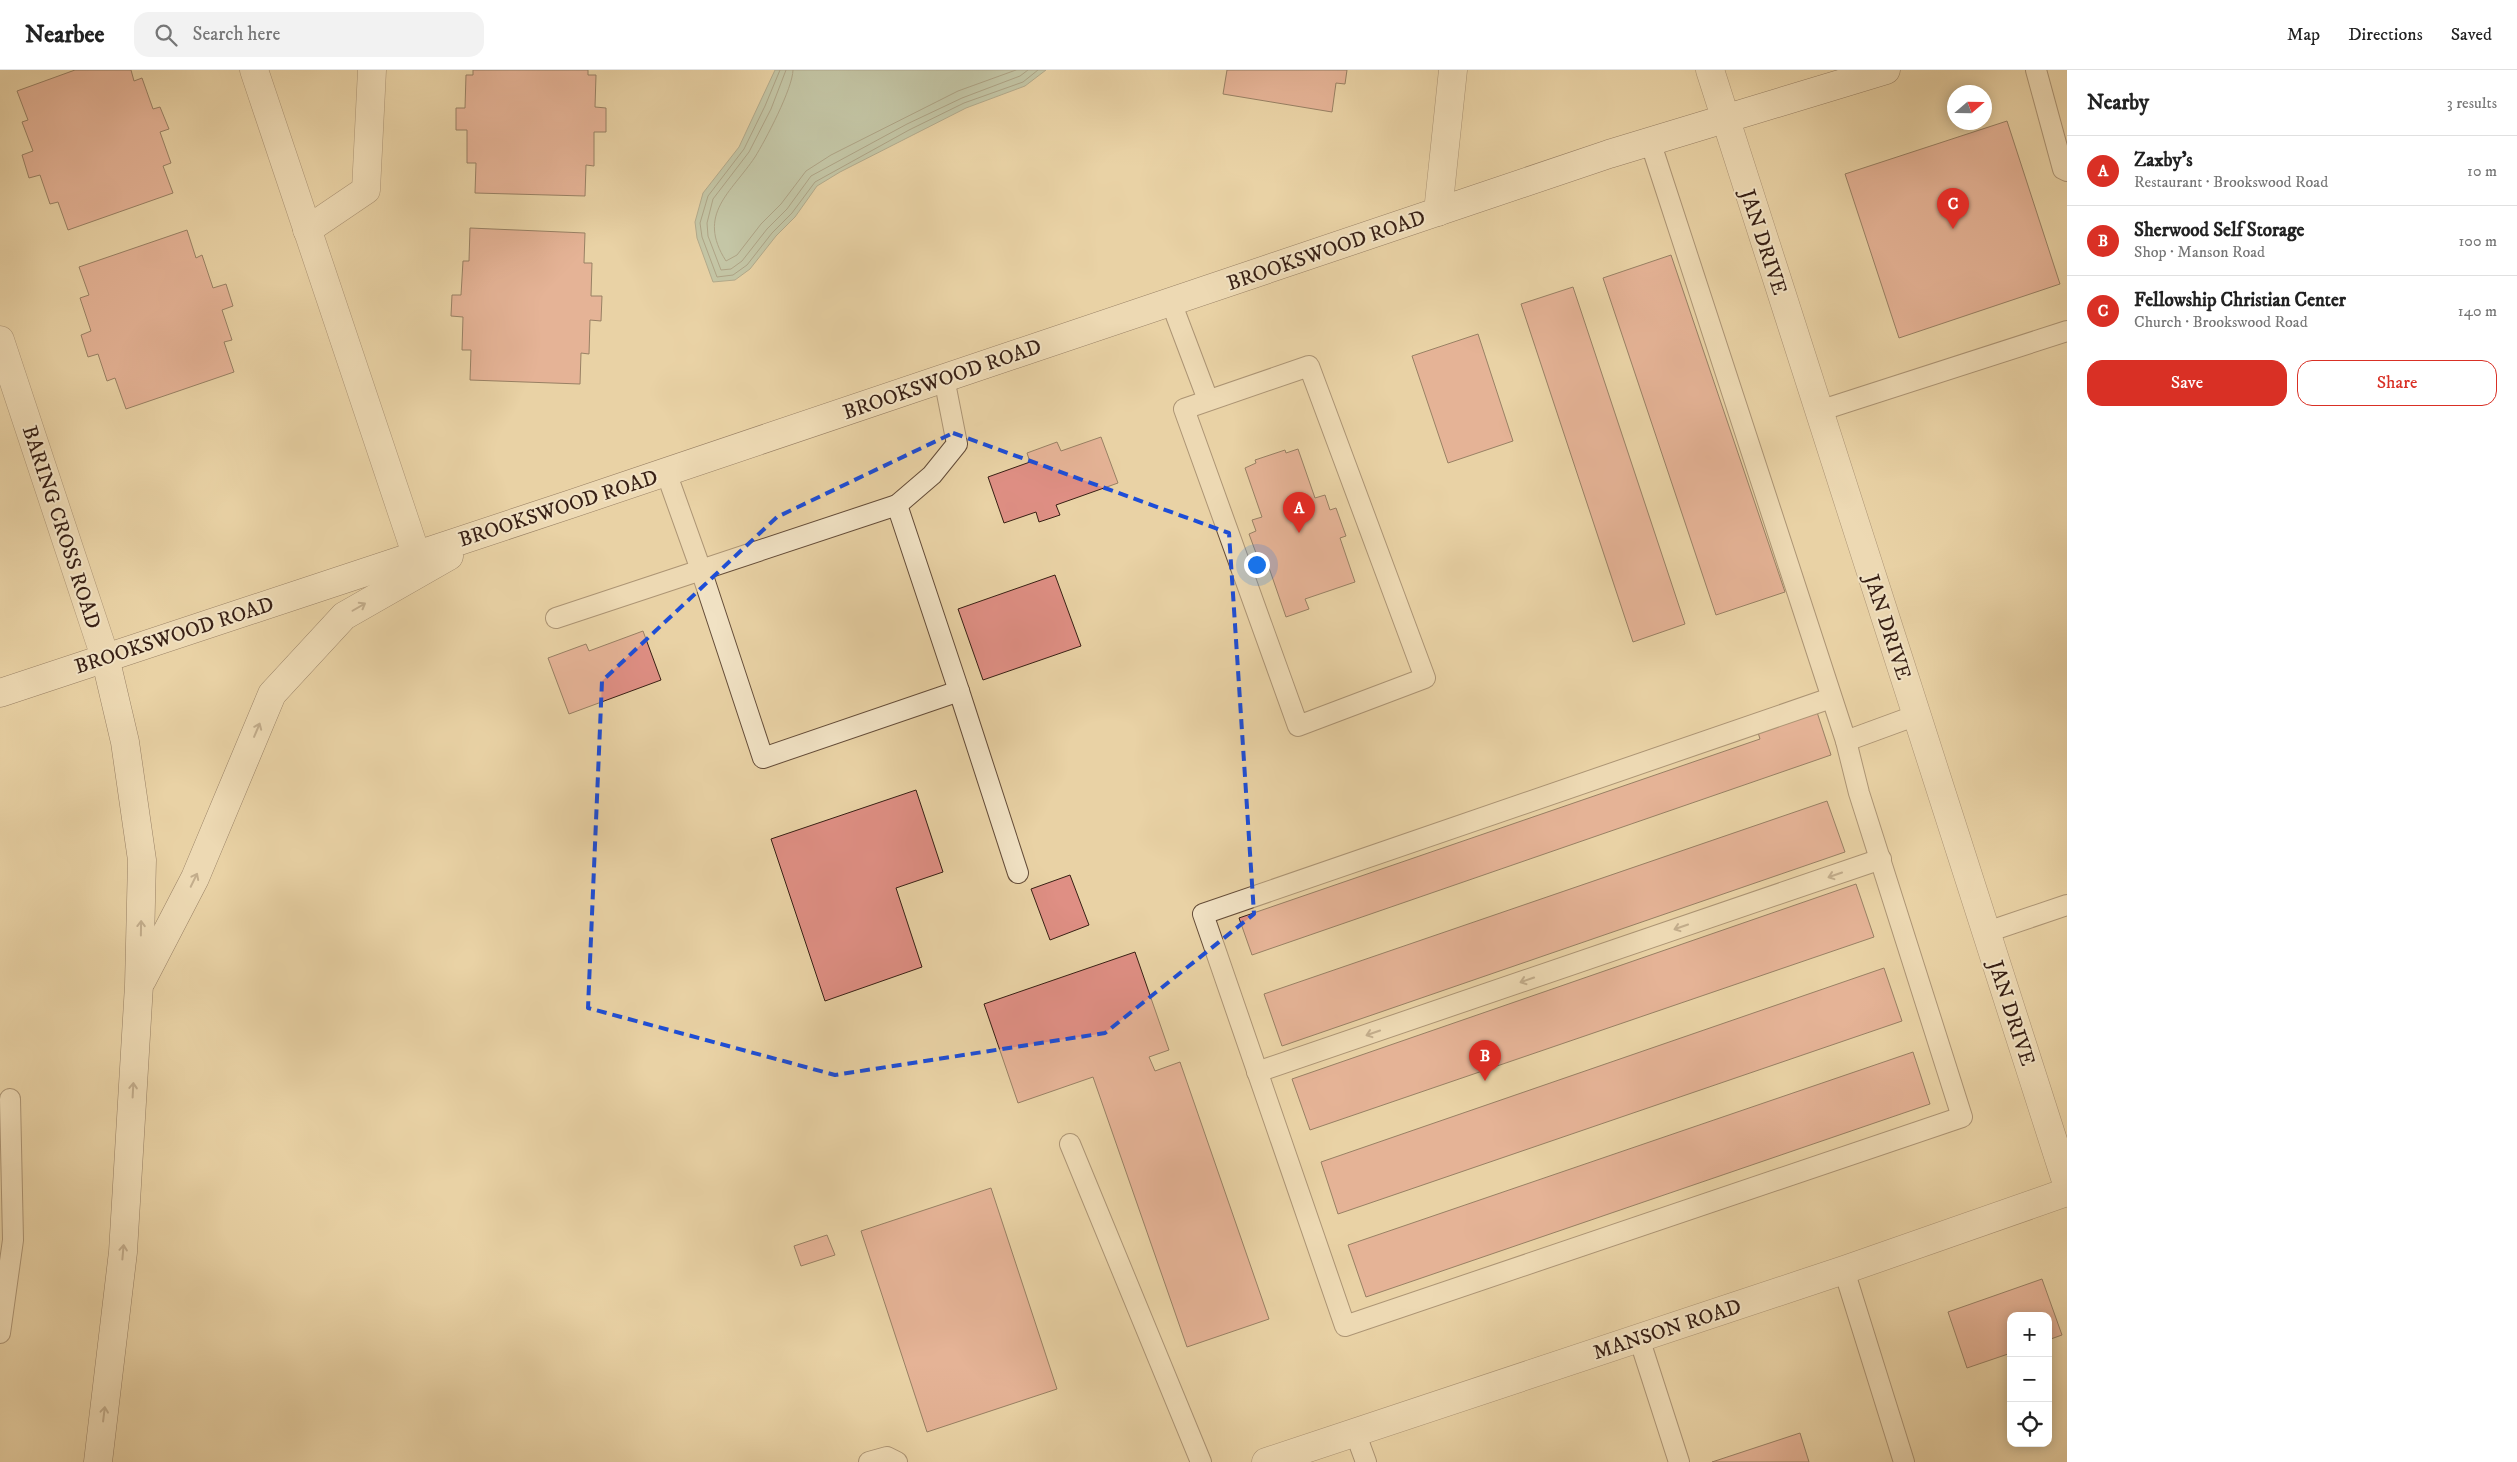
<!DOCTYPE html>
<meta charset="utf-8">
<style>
body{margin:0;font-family:"IM FELL DW Pica",serif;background:#f2f2f2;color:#222}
.controls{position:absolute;right:15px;bottom:15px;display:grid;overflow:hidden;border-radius:10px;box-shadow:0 2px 12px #0003}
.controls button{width:45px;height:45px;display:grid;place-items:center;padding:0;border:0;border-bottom:1px solid #e0e0e0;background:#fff;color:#222;font:25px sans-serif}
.compass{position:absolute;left:1947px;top:15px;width:45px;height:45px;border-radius:50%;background:#fff;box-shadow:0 2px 12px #0003;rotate:70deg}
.you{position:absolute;left:1256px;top:494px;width:18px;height:18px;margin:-12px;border:4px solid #fff;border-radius:50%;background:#1a73e8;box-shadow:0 0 0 8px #1a73e833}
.badge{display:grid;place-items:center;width:32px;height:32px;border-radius:50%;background:#d93025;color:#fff;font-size:16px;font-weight:700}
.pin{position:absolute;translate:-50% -41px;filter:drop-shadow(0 1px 2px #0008)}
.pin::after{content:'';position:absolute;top:26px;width:18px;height:15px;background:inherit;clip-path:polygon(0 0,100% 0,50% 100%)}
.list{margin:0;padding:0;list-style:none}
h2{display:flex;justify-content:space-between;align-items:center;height:65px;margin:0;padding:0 20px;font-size:21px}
h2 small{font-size:16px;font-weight:400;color:#767676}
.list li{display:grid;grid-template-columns:32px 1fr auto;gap:15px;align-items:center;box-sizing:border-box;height:70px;padding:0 20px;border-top:1px solid #e0e0e0}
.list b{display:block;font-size:19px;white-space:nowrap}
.list p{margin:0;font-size:16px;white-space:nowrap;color:#767676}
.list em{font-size:16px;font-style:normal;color:#767676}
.actions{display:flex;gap:10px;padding:15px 20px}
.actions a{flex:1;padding:11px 0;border:1px solid #d93025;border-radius:15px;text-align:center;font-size:18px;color:#d93025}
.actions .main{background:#d93025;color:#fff}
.icon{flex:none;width:28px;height:28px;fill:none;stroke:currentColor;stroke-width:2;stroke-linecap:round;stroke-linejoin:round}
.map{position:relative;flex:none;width:2067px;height:1392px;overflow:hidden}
header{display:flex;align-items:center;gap:30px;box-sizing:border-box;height:70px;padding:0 25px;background:#fff;border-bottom:1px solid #e0e0e0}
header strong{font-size:24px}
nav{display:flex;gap:28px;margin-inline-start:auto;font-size:18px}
.search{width:350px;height:45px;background:#f2f2f2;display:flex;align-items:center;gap:12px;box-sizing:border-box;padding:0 18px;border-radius:15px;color:#767676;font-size:19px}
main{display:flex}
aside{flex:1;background:#fff}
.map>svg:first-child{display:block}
</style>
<header>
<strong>Nearbee</strong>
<div class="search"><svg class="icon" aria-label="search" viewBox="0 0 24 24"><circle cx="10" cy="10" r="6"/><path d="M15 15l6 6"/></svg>Search here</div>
<nav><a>Map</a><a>Directions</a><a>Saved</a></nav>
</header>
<main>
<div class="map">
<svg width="2067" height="1392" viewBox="0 0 2067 1392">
<rect width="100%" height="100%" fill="#e9d2a5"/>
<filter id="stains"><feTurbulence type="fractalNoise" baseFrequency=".004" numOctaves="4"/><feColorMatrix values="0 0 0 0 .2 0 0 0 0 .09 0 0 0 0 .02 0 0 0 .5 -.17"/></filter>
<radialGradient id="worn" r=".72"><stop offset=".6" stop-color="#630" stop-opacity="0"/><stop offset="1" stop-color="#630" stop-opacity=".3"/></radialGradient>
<polygon fill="#97b8a7" stroke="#717b6c" points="775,0 1046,0 1025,16 966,38 840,102 817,116 795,147 776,166 750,199 735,210 713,212 697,168 695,152 703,123 739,77"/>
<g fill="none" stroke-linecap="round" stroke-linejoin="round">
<g stroke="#676c5e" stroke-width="1">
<polyline points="780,0 765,36 744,79 708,126 700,153 702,167 717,207 733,205 747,195 772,163 792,143 815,112 909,60 964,33 1023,12 1038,0"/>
<polyline points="786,0 771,39 749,82 713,129 707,153 708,166 721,200 731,199 742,191 767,159 787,139 811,106 907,54 962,28 1020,6 1028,0"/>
<path d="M793 0C793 18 765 71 755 87 731 123 696 144 726 191L737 185 761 154 781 134 806 101 831 85 958 21 1016 0"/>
</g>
</g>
<g fill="#df8f84" stroke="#371f14">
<polygon points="75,0 131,0 134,11 142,8 153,39 160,37 169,59 160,62 171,93 163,96 173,123 68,160 58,132 50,134 40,105 29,108 22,85 33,81 22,52 28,50 17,21"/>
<polygon points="473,0 588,0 588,5 596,5 595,37 606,38 606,62 594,62 594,96 586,95 585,126 475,123 476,93 467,93 467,60 456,60 456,38 465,38 466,5 473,5"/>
<polygon points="1227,0 1347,0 1345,14 1336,13 1332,42 1223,24"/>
<polygon points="2007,51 2060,214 1899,268 1845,104"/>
<polygon points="470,158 585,163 584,193 592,193 591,226 602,226 601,251 590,250 589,284 581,283 580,314 470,310 471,280 462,280 463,247 451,246 452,225 461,225 463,191 469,191"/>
<polygon points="187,160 196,188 202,185 213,218 226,214 233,236 222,240 232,270 224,272 234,302 126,339 115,308 107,311 98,284 88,287 81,265 91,261 80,228 89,225 79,197"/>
<polygon points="1671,185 1785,522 1716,545 1603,208"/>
<polygon points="1573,217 1685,554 1633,572 1521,234"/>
<polygon points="1478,264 1513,371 1448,393 1412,286"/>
<polygon points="1101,367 1118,413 1056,435 1060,445 1039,452 1036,442 1004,453 988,407 1030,392 1027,383 1057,372 1061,381"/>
<polygon points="1298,379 1315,428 1325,425 1330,440 1336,438 1346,466 1340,468 1355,512 1305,529 1309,539 1286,547 1267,492 1260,494 1249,464 1256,461 1252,450 1262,447 1245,398 1256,393 1255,390 1285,380 1286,383"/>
<polygon points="1055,505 1081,576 983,610 958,539"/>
<polygon points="643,561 661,610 569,644 548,588 586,574 589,581"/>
<polygon points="1815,636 1831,685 1252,885 1239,848 1760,669 1756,656"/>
<polygon points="916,720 943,802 896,818 922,897 825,931 771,769"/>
<polygon points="1827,731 1845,782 1282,976 1264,924"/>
<polygon points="1070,805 1089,855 1050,870 1031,819"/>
<polygon points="1856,814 1874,867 1310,1060 1292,1009"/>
<polygon points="1135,882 1169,980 1149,987 1155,1001 1180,992 1269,1249 1187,1277 1093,1007 1018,1033 984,934"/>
<polygon points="1884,898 1902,951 1338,1144 1321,1092"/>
<polygon points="1913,982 1930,1034 1366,1227 1348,1175"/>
<polygon points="991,1118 1057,1319 927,1362 861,1161"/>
<polygon points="827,1165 835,1185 801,1196 794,1176"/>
<polygon points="2042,1209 2062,1265 2048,1270 2048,1246 2011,1246 2011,1283 1967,1298 1948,1242"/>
<polygon points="1800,1363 1809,1392 1712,1392"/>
</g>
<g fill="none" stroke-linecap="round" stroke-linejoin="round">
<g stroke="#644c38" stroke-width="22">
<g id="lane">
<polyline points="2036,0 2063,99 2067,101"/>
<polyline points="1650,71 1846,671 1917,645"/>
<polyline points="1171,232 1208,330"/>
<polygon points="1309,296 1425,608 1298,656 1184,339"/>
<polyline points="1819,341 2067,261"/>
<polyline points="897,435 932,405 957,374 944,308"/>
<polyline points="556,548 701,500 763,688 959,621 897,435 701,500 666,402"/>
<polyline points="959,621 1018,803"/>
<polyline points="1831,628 1203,844 1345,1256 1962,1047 1859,723 1846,671"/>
<polyline points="1987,862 2067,835"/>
<polyline points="1257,1002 1881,789"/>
<polyline points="1070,1074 1201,1392"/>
<polyline points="1844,1200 1904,1392"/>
<polyline points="0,1263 13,1170 10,1029"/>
<polyline points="1639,1268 1679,1392"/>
<polyline points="1355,1362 1366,1392"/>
<polyline points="869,1392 887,1387 897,1392"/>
</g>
</g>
<g stroke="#644c38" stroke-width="29">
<g id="street">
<polyline points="254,0 416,484"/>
<polyline points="1710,0 2067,1114"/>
<polyline points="1438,142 1453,0"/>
<polyline points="307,160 366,120 372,0"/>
<polyline points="0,270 105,587"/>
<polyline points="1266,1392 1844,1200 2067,1122"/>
</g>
</g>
<g stroke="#371f14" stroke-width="29">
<g id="secondary">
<polyline points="0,623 571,434 1609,84 1886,0"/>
<polyline points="142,910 195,808 272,624 344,546 449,486"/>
<polyline points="98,1392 123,1182 139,915 142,790 125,672 105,587"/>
</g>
</g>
<use href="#lane" stroke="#f1e2c4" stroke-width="20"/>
<use href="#street" stroke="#f1e2c4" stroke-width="28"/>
<use href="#secondary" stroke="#f1e2c4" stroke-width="28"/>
</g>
<defs><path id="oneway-shaft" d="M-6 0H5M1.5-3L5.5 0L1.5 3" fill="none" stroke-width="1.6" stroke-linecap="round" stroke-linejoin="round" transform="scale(1.25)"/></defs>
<g stroke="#94806c">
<use href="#oneway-shaft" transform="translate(359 537) rotate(-30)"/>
<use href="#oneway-shaft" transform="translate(257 660) rotate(-67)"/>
<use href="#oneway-shaft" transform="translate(1835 805) rotate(161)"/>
<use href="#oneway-shaft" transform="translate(194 810) rotate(-64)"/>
<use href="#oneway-shaft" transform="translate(1681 857) rotate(161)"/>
<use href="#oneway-shaft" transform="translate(141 858) rotate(-89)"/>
<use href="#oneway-shaft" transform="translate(1527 910) rotate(161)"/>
<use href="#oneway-shaft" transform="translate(1373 963) rotate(161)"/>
<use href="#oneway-shaft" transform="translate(133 1020) rotate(-87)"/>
<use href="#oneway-shaft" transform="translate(123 1182) rotate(-85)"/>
<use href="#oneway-shaft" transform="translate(104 1344) rotate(-83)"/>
</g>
<path d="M0 0H2067V1392H0ZM953 363 1229 463 1254 844 1105 963 835 1005 588 938 602 611 777 447Z" fill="#e9d2a5" fill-opacity=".55" fill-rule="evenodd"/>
<path fill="none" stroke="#1d4ed8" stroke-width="4" stroke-dasharray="10 6" stroke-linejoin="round" d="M953 363 1229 463 1254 844 1105 963 835 1005 588 938 602 611 777 447Z"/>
<g text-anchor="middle" stroke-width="4" stroke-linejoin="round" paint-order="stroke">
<g font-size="21" fill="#371f14" stroke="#f1e2c4">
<text transform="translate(1764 172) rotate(72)" y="7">JAN DRIVE</text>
<text transform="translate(1326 180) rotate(-19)" y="7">BROOKSWOOD ROAD</text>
<text transform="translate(942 309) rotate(-19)" y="7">BROOKSWOOD ROAD</text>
<text transform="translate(558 438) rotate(-18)" y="7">BROOKSWOOD ROAD</text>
<text transform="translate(62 457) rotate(72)" y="7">BARING CROSS ROAD</text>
<text transform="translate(1888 557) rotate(72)" y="7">JAN DRIVE</text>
<text transform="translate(174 565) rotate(-18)" y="7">BROOKSWOOD ROAD</text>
<text transform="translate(2012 943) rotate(72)" y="7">JAN DRIVE</text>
<text transform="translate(1667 1259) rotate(-18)" y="7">MANSON ROAD</text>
</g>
</g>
<rect width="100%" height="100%" filter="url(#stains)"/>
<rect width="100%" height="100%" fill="url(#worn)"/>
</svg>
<div class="controls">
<button>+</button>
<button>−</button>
<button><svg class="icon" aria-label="locate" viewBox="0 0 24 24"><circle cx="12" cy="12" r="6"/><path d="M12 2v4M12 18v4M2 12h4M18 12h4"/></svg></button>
</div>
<svg class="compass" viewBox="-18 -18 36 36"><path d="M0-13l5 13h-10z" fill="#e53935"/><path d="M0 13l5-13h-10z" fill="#767676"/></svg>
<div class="you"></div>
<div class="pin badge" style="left:1299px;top:463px">A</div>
<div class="pin badge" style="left:1485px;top:1011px">B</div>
<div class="pin badge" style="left:1953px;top:159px">C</div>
</div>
<aside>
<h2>Nearby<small>3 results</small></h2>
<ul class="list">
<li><span class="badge">A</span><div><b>Zaxby's</b><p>Restaurant · Brookswood Road</p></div><em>10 m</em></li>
<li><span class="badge">B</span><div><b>Sherwood Self Storage</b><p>Shop · Manson Road</p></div><em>100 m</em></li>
<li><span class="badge">C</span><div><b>Fellowship Christian Center</b><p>Church · Brookswood Road</p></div><em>140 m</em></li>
</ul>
<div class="actions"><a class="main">Save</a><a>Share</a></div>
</aside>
</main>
